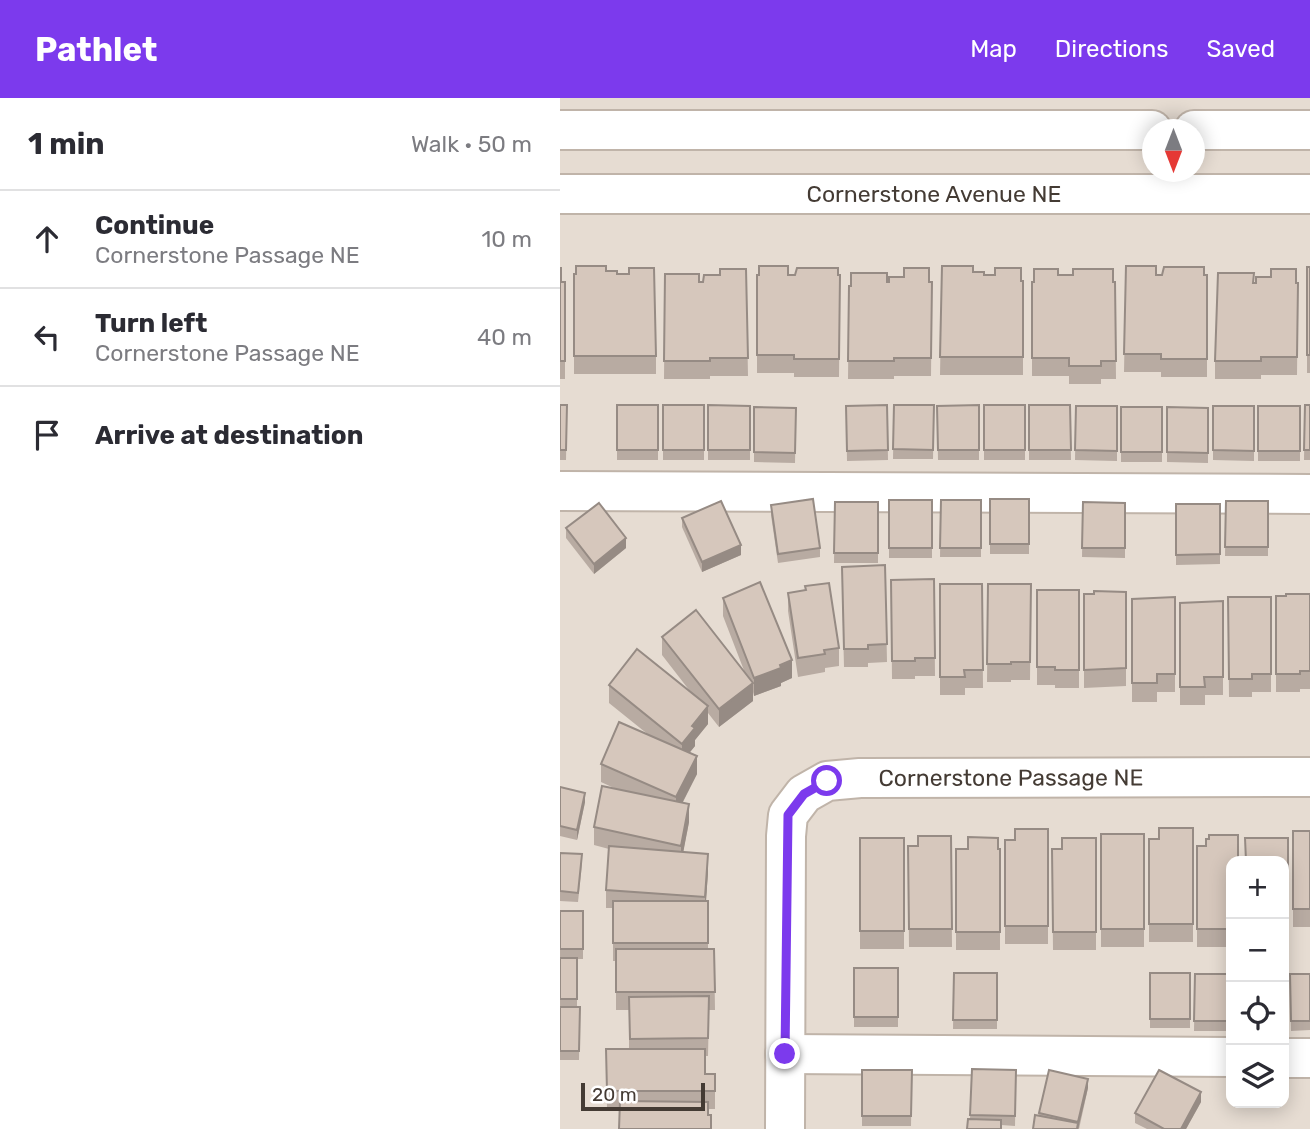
<!DOCTYPE html>
<meta charset="utf-8">
<style>
body{margin:0;font-family:Rubik,sans-serif;background:#f7f7f7;color:#2b2b33}
.controls{position:absolute;right:21px;bottom:21px;display:grid;overflow:hidden;border-radius:14px;box-shadow:0 4px 18px #0003}
.controls button{width:63px;height:63px;display:grid;place-items:center;padding:0;border:0;border-bottom:2px solid #e1e1e2;background:#fff;color:#2b2b33;font:35px sans-serif}
.compass{position:absolute;left:582px;top:21px;width:63px;height:63px;border-radius:50%;background:#fff;box-shadow:0 4px 18px #0003;rotate:180deg}
.scale{position:absolute;left:21px;bottom:18px;width:124px;box-sizing:border-box;padding-left:7px;border:4px solid #443b34;border-top:0;font-size:19px;line-height:24px;white-space:nowrap;color:#443b34;-webkit-text-stroke:5px #fff;paint-order:stroke}
.stop{position:absolute;width:21px;height:21px;margin:-16px;border:5px solid #7c3aed;border-radius:50%;background:#fff}
.stop.end{background:#7c3aed;border-color:#fff;box-shadow:0 2px 7px #0008}
.list{margin:0;padding:0;list-style:none}
h2{display:flex;justify-content:space-between;align-items:center;height:91px;margin:0;padding:0 28px;font-size:30px}
h2 small{font-size:23px;font-weight:400;color:#7c7c81}
.list li{display:grid;grid-template-columns:46px 1fr auto;gap:21px;align-items:center;box-sizing:border-box;height:98px;padding:0 28px;border-top:2px solid #e1e1e2}
.list b{display:block;font-size:26px;white-space:nowrap}
.list p{margin:0;font-size:23px;white-space:nowrap;color:#7c7c81}
.list em{font-size:23px;font-style:normal;color:#7c7c81}
.icon{flex:none;width:38px;height:38px;fill:none;stroke:currentColor;stroke-width:2;stroke-linecap:round;stroke-linejoin:round}
.map{position:relative;flex:none;width:750px;height:1031px;overflow:hidden}
header{display:flex;align-items:center;gap:42px;box-sizing:border-box;height:98px;padding:0 35px;background:#7c3aed;color:#fff}
header strong{font-size:33px}
nav{display:flex;gap:38px;margin-inline-start:auto;font-size:24px}
main{display:flex}
aside{flex:1;background:#fff}
.map>svg:first-child{display:block}
</style>
<header>
<strong>Pathlet</strong>
<nav><a>Map</a><a>Directions</a><a>Saved</a></nav>
</header>
<main>
<aside>
<h2>1 min<small>Walk · 50 m</small></h2>
<ul class="list">
<li><svg class="icon" aria-label="ahead" viewBox="0 0 24 24"><path d="M12 20V5M6 11l6-6 6 6"/></svg><div><b>Continue</b><p>Cornerstone Passage NE</p></div><em>10 m</em></li>
<li><svg class="icon" aria-label="left" viewBox="0 0 24 24"><path d="M17 20v-9H6M10 6l-5 5 5 5"/></svg><div><b>Turn left</b><p>Cornerstone Passage NE</p></div><em>40 m</em></li>
<li><svg class="icon" aria-label="arrive" viewBox="0 0 24 24"><path d="M6 21V4h12l-3 4 3 4H6"/></svg><div><b>Arrive at destination</b></div></li>
</ul>
</aside>
<div class="map">
<svg width="750" height="1031" viewBox="0 0 750 1031">
<rect width="100%" height="100%" fill="#f2ebe4"/>
<path fill="#e6dcd2" fill-rule="evenodd" d="M0 0H750V1031H0ZM592 32H634V74H592ZM671 763H724V1005H671Z"/>
<g fill="none" stroke-linecap="round" stroke-linejoin="round">
<g stroke="#c0b4a9" stroke-width="42">
<g id="minor">
<polyline points="0,32 592,32"/>
<polyline points="634,32 750,32"/>
<path id="s1" d="M0 96H750"/>
<polyline points="0,393 750,396"/>
<polyline points="225,956 671,959"/>
<polyline points="724,960 750,960"/>
<path id="s2" d="M225 1031 226 738 228 717 244 696 267 683 300 680 750 679"/>
</g>
</g>
<use href="#minor" stroke="#fff" stroke-width="38"/>
</g>
<g fill="#b8aba2">
<polygon points="382,168 424,177 435,177 463,183 463,277 380,277"/>
<polygon points="566,168 596,177 647,177 647,279 601,279 601,274 564,274"/>
<polygon points="750,169 750,275 747,275 747,187"/>
<polygon points="0,170 1,184 5,184 5,281 0,281"/>
<polygon points="186,171 188,278 150,278 150,281 104,281 105,176 139,184 143,184 160,177"/>
<polygon points="46,173 57,176 96,258 96,276 14,276 14,176"/>
<polygon points="197,177 280,177 279,279 234,279 234,275 197,275"/>
<polygon points="498,177 555,184 556,281 541,281 541,286 509,286 509,278 472,278 472,184"/>
<polygon points="711,179 738,185 737,277 701,277 701,281 655,281 655,263 694,185"/>
<polygon points="327,184 372,184 371,278 334,278 334,281 288,281 289,188"/>
<polygon points="0,307 7,307 6,362 0,362"/>
<rect x="57" y="307" width="41" height="55"/>
<rect x="103" y="307" width="41" height="55"/>
<polygon points="148,307 190,308 190,362 148,362"/>
<polygon points="327,307 328,362 287,363 286,308"/>
<polygon points="334,307 374,307 373,361 333,361"/>
<polygon points="419,307 419,362 378,362 377,308"/>
<rect x="424" y="307" width="41" height="55"/>
<polygon points="469,307 510,307 511,362 469,362"/>
<polygon points="745,307 750,307 750,362 744,362"/>
<polygon points="516,308 557,308 557,363 515,362"/>
<polygon points="653,308 694,308 694,363 653,362"/>
<rect x="698" y="308" width="42" height="55"/>
<polygon points="194,309 236,310 235,365 194,364"/>
<rect x="561" y="309" width="41" height="55"/>
<polygon points="607,309 648,310 648,365 607,364"/>
<rect x="430" y="401" width="39" height="55"/>
<rect x="329" y="402" width="43" height="58"/>
<polygon points="381,402 421,402 421,459 380,459"/>
<polygon points="666,403 708,403 708,458 665,458"/>
<polygon points="275,404 318,404 318,465 274,465"/>
<polygon points="523,404 565,405 565,460 522,459"/>
<polygon points="616,406 660,406 660,466 616,467"/>
<polygon points="211,407 260,450 260,459 218,465 211,417"/>
<polygon points="122,420 181,457 142,474 122,429"/>
<polygon points="6,430 66,450 34,476 6,440"/>
<polygon points="325,467 327,564 308,565 308,569 284,569 282,487"/>
<polygon points="374,481 375,578 355,578 355,581 332,581 331,482"/>
<polygon points="380,486 422,486 423,590 405,590 405,597 380,597"/>
<polygon points="428,486 471,486 470,582 451,582 451,584 427,584"/>
<polygon points="477,492 519,492 519,590 495,590 495,587 477,587"/>
<polygon points="566,494 566,588 524,590 524,496"/>
<polygon points="228,495 279,550 279,568 265,570 265,574 238,579 228,513"/>
<polygon points="750,496 750,591 740,591 740,594 716,594 716,498"/>
<polygon points="615,499 615,594 597,594 597,604 572,604 572,501"/>
<polygon points="668,499 711,499 711,594 692,594 692,599 669,599"/>
<polygon points="163,500 232,580 221,585 221,588 194,598 193,594 193,603 159,629 148,615 148,626 135,642 135,648 129,655 137,676 123,704 129,724 123,754 148,774 146,803 148,803 148,851 154,851 155,912 149,912 148,958 145,958 145,976 155,976 155,1011 47,1011 46,951 69,951 69,912 56,912 56,863 53,863 53,810 46,810 46,792 49,751 34,747 34,729 54,690 41,684 41,666 90,638 49,605 49,587 133,597 102,557 102,539 185,575 163,518"/>
<polygon points="663,503 663,597 645,597 645,607 620,607 620,505"/>
<polygon points="0,689 25,704 17,742 0,738"/>
<polygon points="633,730 633,844 589,844 589,741 599,741"/>
<polygon points="488,731 488,846 445,846 445,742 455,742"/>
<rect x="733" y="733" width="17" height="96"/>
<rect x="541" y="736" width="43" height="113"/>
<polygon points="391,738 392,849 349,849 348,748 358,748"/>
<rect x="300" y="740" width="44" height="111"/>
<polygon points="536,740 536,852 493,852 492,751 502,751"/>
<polygon points="728,740 728,851 724,851 724,763"/>
<polygon points="637,748 671,763 671,849 637,849"/>
<rect x="396" y="751" width="44" height="101"/>
<polygon points="0,755 22,766 18,804 0,803"/>
<polygon points="0,813 23,813 23,861 17,861 17,909 20,909 19,962 0,962"/>
<rect x="294" y="870" width="44" height="59"/>
<polygon points="394,875 437,875 437,931 393,931"/>
<rect x="590" y="875" width="40" height="55"/>
<rect x="724" y="875" width="2" height="55"/>
<polygon points="635,876 671,876 671,933 634,933"/>
<polygon points="730,876 750,876 750,932 731,933"/>
<polygon points="412,971 456,972 455,1028 441,1027 410,1021"/>
<polygon points="302,972 352,972 351,1028 302,1028"/>
<polygon points="528,990 519,1031 473,1031 479,1015"/>
<polygon points="641,1004 626,1031 587,1031 575,1025 575,1015"/>
</g>
<g fill="#968b84">
<polygon points="66,440 66,450 34,476 34,466"/>
<polygon points="181,447 181,457 142,474 142,464"/>
<polygon points="232,562 232,580 221,585 221,588 194,598 194,580"/>
<polygon points="193,585 193,603 159,629 159,611"/>
<polygon points="148,608 148,626 135,642 135,648 122,664 122,646 132,628"/>
<polygon points="137,658 137,676 116,717 116,699"/>
<polygon points="25,695 25,704 17,742 17,732"/>
<polygon points="129,706 129,724 121,766 121,748"/>
<polygon points="148,756 148,774 145,817 145,799"/>
<polygon points="528,981 528,990 518,1031 518,1024"/>
<polygon points="641,994 641,1004 626,1031 621,1031"/>
</g>
<g fill="#d6c7bc" stroke="#968b84" stroke-width="2">
<polygon points="16,168 46,168 46,173 57,173 57,176 69,176 69,170 94,170 96,258 14,258 14,176 16,176"/>
<polygon points="199,168 228,168 228,177 235,177 237,170 278,170 278,177 280,177 279,261 234,261 234,257 197,257 197,177 199,177"/>
<polygon points="382,168 413,168 413,174 424,174 424,177 435,177 435,170 461,170 461,183 463,183 463,259 380,259"/>
<polygon points="566,168 596,168 596,177 602,177 604,169 644,169 644,177 647,177 647,261 601,261 601,256 564,256"/>
<rect x="747" y="169" width="3" height="88"/>
<polygon points="0,170 1,170 1,184 5,184 5,263 0,263"/>
<polygon points="344,170 369,170 369,184 372,184 371,260 334,260 334,263 288,263 289,188 291,188 291,175 327,175 327,184 329,184 329,179 344,179"/>
<polygon points="160,171 186,171 188,260 150,260 150,263 104,263 105,176 139,176 139,184 143,184 144,177 160,177"/>
<polygon points="474,171 498,171 498,177 513,177 513,171 553,171 553,184 555,184 556,263 541,263 541,268 509,268 509,260 472,260 472,184 474,184"/>
<polygon points="711,171 736,171 736,185 738,185 737,259 701,259 701,263 655,263 658,175 694,175 693,185 696,185 696,179 711,179"/>
<polygon points="0,307 7,307 6,352 0,352"/>
<rect x="57" y="307" width="41" height="45"/>
<rect x="103" y="307" width="41" height="45"/>
<polygon points="148,307 190,308 190,352 148,352"/>
<polygon points="327,307 328,352 287,353 286,308"/>
<polygon points="334,307 374,307 373,352 333,351"/>
<polygon points="419,307 419,352 378,352 377,308"/>
<rect x="424" y="307" width="41" height="45"/>
<polygon points="469,307 510,307 511,352 469,352"/>
<polygon points="745,307 750,307 750,352 744,352"/>
<polygon points="516,308 557,308 557,353 515,352"/>
<polygon points="653,308 694,308 694,353 653,352"/>
<rect x="698" y="308" width="42" height="45"/>
<polygon points="194,309 236,310 235,355 194,354"/>
<rect x="561" y="309" width="41" height="45"/>
<polygon points="607,309 648,310 648,355 607,354"/>
<polygon points="253,401 260,450 218,456 211,407"/>
<rect x="430" y="401" width="39" height="45"/>
<rect x="329" y="402" width="43" height="48"/>
<polygon points="381,402 421,402 421,450 380,450"/>
<polygon points="161,403 181,447 142,464 122,420"/>
<polygon points="666,403 708,403 708,449 665,449"/>
<polygon points="275,404 318,404 318,455 274,455"/>
<polygon points="523,404 565,405 565,450 522,450"/>
<polygon points="39,405 66,440 34,466 6,430"/>
<polygon points="616,406 660,406 660,456 616,457"/>
<polygon points="325,467 327,546 308,547 308,551 284,551 282,469"/>
<polygon points="374,481 375,560 355,560 355,563 332,563 331,482"/>
<polygon points="200,484 232,562 220,567 221,570 194,580 163,500"/>
<polygon points="269,485 279,550 264,552 265,556 238,560 228,495 246,492 245,488"/>
<polygon points="380,486 422,486 423,572 404,572 405,579 380,579"/>
<polygon points="428,486 471,486 470,564 451,564 451,566 427,566"/>
<polygon points="477,492 519,492 519,572 495,572 495,569 477,569"/>
<polygon points="534,493 566,494 566,570 524,572 524,496 534,496"/>
<polygon points="726,496 750,496 750,573 740,573 740,576 716,576 716,498 726,498"/>
<polygon points="615,499 615,576 597,576 597,585 572,585 572,501"/>
<polygon points="668,499 711,499 711,576 692,576 692,581 669,581"/>
<polygon points="663,503 663,579 644,579 645,589 620,589 620,505"/>
<polygon points="136,512 193,585 159,611 102,539"/>
<polygon points="77,551 148,608 132,628 135,630 122,646 49,587"/>
<polygon points="59,624 137,658 116,699 41,666"/>
<polygon points="42,688 129,706 121,748 34,729"/>
<polygon points="0,689 25,695 17,732 0,728"/>
<polygon points="599,730 633,730 633,826 589,826 589,741 599,741"/>
<polygon points="455,731 488,731 488,828 445,828 445,742 455,742"/>
<rect x="733" y="733" width="17" height="78"/>
<rect x="541" y="736" width="43" height="95"/>
<polygon points="649,737 678,737 678,763 671,763 671,831 637,831 637,748 646,748 646,741 649,741"/>
<polygon points="358,738 391,738 392,831 349,831 348,748 358,748"/>
<polygon points="408,739 438,740 438,751 440,751 440,834 396,834 396,751 408,751"/>
<rect x="300" y="740" width="44" height="93"/>
<polygon points="502,740 536,740 536,834 493,834 492,751 502,751"/>
<polygon points="685,740 728,740 728,833 724,833 724,763 686,763"/>
<polygon points="49,748 148,756 145,799 46,792"/>
<polygon points="0,755 22,756 18,795 0,793"/>
<rect x="53" y="803" width="95" height="42"/>
<rect x="0" y="813" width="23" height="38"/>
<polygon points="56,851 154,851 155,894 56,894"/>
<rect x="0" y="860" width="17" height="41"/>
<rect x="294" y="870" width="44" height="49"/>
<polygon points="394,875 437,875 437,922 393,922"/>
<rect x="590" y="875" width="40" height="46"/>
<rect x="724" y="875" width="2" height="46"/>
<polygon points="635,876 671,876 671,923 634,923"/>
<polygon points="730,876 750,876 750,923 731,923"/>
<polygon points="149,898 148,940 70,941 69,899"/>
<polygon points="0,909 20,909 19,953 0,953"/>
<polygon points="46,951 145,951 145,976 155,976 155,993 47,993"/>
<polygon points="412,971 456,972 455,1018 410,1017"/>
<polygon points="302,972 352,972 351,1018 302,1018"/>
<polygon points="489,972 528,981 518,1024 479,1015"/>
<polygon points="599,972 641,994 621,1031 604,1031 575,1015"/>
<polygon points="60,1003 148,1004 148,1017 151,1017 151,1031 59,1031"/>
<polygon points="475,1017 518,1025 517,1031 473,1031"/>
<polygon points="408,1021 441,1022 441,1031 407,1031"/>
</g>
<g fill="none" stroke-linecap="round" stroke-linejoin="round">
<polyline stroke="#7c3aed" stroke-width="9" points="225,956 228,717 244,696 267,683"/>
</g>
<g text-anchor="middle" stroke-width="7" stroke-linejoin="round" paint-order="stroke">
<g font-size="23" fill="#443b34" stroke="#fff">
<text dy="8" stroke="none"><textPath href="#s1" startOffset="374">Cornerstone Avenue NE</textPath></text>
<text dy="8" stroke="none"><textPath href="#s2" startOffset="551">Cornerstone Passage NE</textPath></text>
</g>
</g>
</svg>
<div class="controls">
<button>+</button>
<button>−</button>
<button><svg class="icon" aria-label="locate" viewBox="0 0 24 24"><circle cx="12" cy="12" r="6"/><path d="M12 2v4M12 18v4M2 12h4M18 12h4"/></svg></button>
<button><svg class="icon" aria-label="layers" viewBox="0 0 24 24"><path d="M12 4l9 5-9 5-9-5zM3 14l9 5 9-5"/></svg></button>
</div>
<svg class="compass" viewBox="-18 -18 36 36"><path d="M0-13l5 13h-10z" fill="#e53935"/><path d="M0 13l5-13h-10z" fill="#7c7c81"/></svg>
<div class="scale">20 m</div>
<div class="stop" style="left:267px;top:683px"></div>
<div class="stop end" style="left:225px;top:956px"></div>
</div>
</main>
